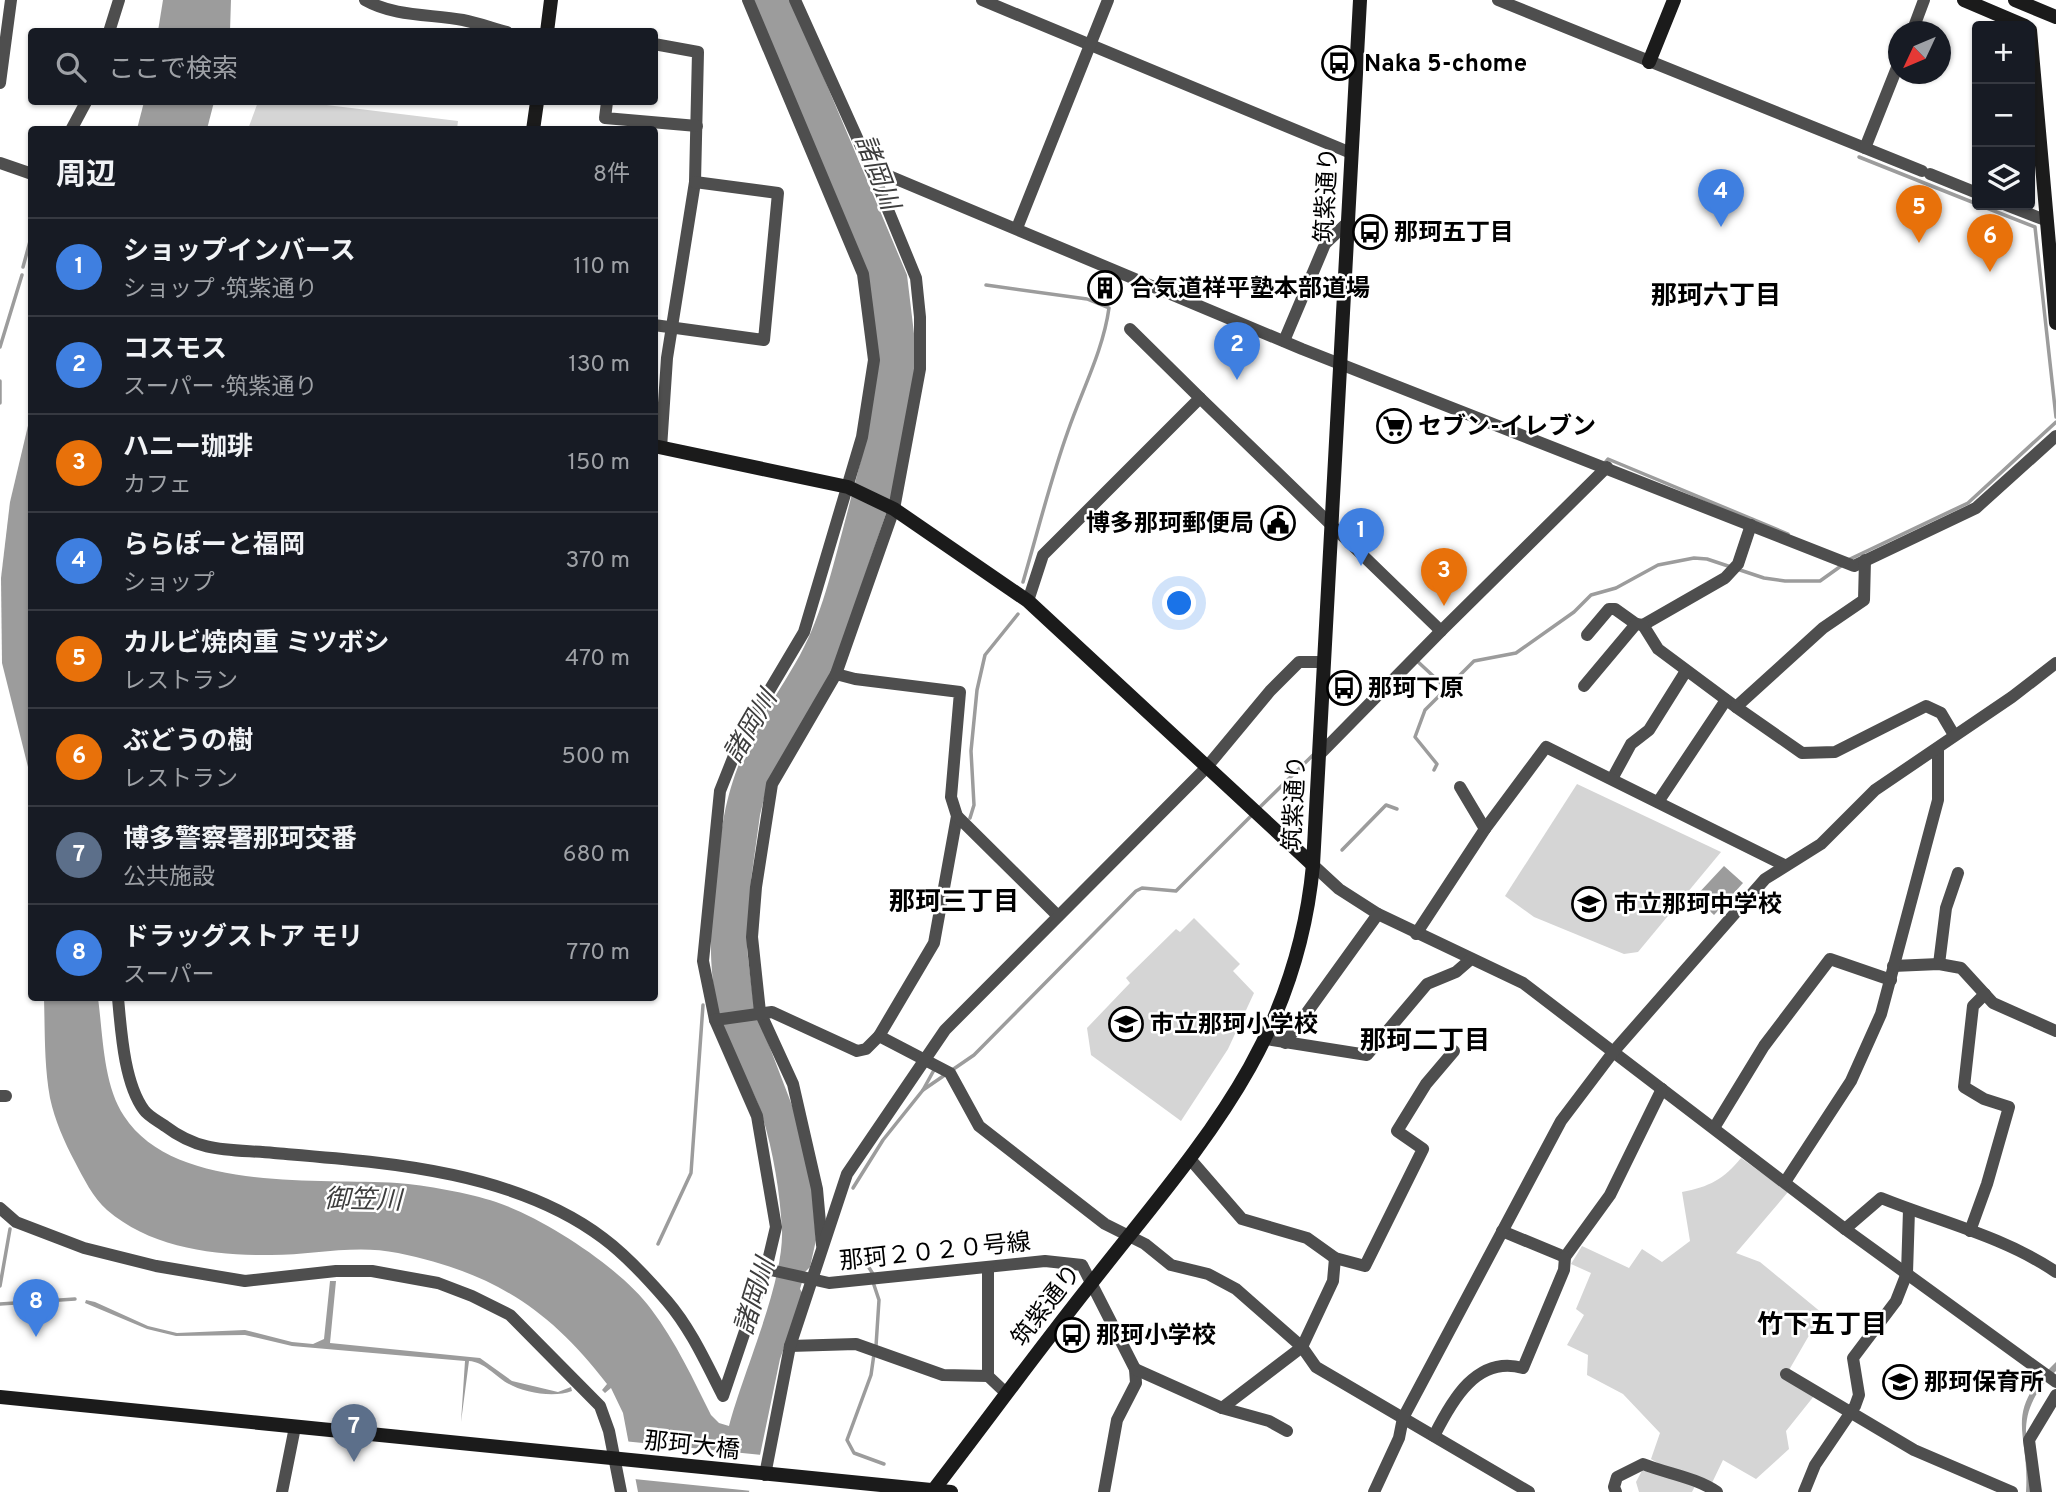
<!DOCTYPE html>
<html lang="ja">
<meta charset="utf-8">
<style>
body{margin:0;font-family:Overpass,"Noto Sans JP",sans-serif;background:#242831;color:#f1f3f6}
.controls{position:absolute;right:21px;top:21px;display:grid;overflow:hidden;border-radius:7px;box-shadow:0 2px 5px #0004}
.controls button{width:63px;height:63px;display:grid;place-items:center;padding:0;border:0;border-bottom:2px solid #363941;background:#171b24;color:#f1f3f6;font:35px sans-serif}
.compass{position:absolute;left:1888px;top:21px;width:63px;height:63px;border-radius:50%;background:#171b24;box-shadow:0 2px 5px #0004;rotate:226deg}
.you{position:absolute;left:1180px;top:604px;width:24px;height:24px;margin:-18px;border:5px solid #fff;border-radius:50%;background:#1a73e8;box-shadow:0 0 0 10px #1a73e833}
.badge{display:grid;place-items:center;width:46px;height:46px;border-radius:50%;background:#d93025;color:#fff;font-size:23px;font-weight:700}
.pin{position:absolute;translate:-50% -58px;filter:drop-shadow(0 2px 4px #0008)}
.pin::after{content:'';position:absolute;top:37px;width:24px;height:21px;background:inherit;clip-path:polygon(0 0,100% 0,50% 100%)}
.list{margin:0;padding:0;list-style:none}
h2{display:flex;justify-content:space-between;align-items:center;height:91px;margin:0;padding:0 28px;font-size:30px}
h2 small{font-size:23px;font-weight:400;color:#9ea1a6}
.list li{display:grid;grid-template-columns:46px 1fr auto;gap:21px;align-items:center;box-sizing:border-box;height:98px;padding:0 28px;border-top:2px solid #363941}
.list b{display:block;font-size:26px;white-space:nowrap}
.list p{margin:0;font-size:23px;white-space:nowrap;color:#9ea1a6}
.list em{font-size:23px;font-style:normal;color:#9ea1a6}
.icon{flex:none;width:38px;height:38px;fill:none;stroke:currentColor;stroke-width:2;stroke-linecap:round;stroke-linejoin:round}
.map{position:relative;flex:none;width:2056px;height:1492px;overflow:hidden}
.search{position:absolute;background:#171b24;box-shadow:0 2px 5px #0004;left:28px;top:28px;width:630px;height:77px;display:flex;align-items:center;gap:18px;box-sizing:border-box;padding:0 24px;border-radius:7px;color:#9ea1a6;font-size:26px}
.panel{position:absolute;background:#171b24;box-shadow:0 2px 5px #0004;left:28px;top:126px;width:630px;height:875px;border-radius:7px}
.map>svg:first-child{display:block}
</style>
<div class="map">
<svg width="2056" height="1492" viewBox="0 0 2056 1492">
<rect width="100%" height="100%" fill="#fff"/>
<g fill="#d5d5d5">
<polygon points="258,102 302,102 458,121 457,129 248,129"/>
<polygon points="1577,784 1721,852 1638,952 1624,954 1534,917 1505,896"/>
<polygon points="1194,918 1240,964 1233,971 1254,993 1228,1049 1181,1121 1091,1055 1087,1028 1130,983 1126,978 1176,929 1180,932"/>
<path d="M1741 1158 1788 1192 1736 1253 1760 1262 1822 1313 1785 1377 1814 1396 1786 1431 1789 1449 1756 1479 1723 1460 1711 1485 1671 1471 1651 1459 1660 1433 1623 1394 1587 1375 1588 1355 1567 1345 1584 1315 1576 1309 1591 1273 1571 1264 1582 1246 1629 1268 1642 1249 1662 1262 1690 1241 1682 1192C1709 1187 1724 1179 1741 1158Z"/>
<polygon points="1645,1465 1696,1484 1692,1492 1639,1492 1636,1482"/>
</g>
<g fill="#9c9c9c">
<polygon points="163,0 231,0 230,31 158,31"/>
<path d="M751 0H791L907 275 915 342 914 384 892 496 832 672 768 782 760 815 751 880 747 949 754 1006 793 1108 811 1178 816 1240 810 1267 805 1272 800 1289 803 1294 780 1359 760 1455 749 1492H638L623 1413 611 1388 605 1393 602 1390 607 1384C549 1308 491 1272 398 1253 355 1244 314 1255 271 1255 215 1256 151 1248 107 1210 93 1198 83 1177 75 1162 64 1141 55 1121 50 1098 44 1065 45 1031 44 998H98C103 1035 103 1084 124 1116 174 1193 317 1178 397 1183 425 1185 469 1193 496 1202 544 1218 621 1268 651 1309 676 1342 693 1379 711 1415L719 1423 729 1426C743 1372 784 1283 782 1230 780 1192 773 1149 761 1112 752 1084 732 1059 723 1031 702 964 712 883 724 816 738 745 766 715 800 655 822 614 832 570 844 525 867 436 888 378 868 284Z"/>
<polygon points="144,102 214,102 207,129 137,129"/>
<polygon points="31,413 32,413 31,779 2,663 1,578 10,502"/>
<polygon points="1724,866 1743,883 1714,915 1695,897"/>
<path d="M330 1281H336L330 1343 480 1358 512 1381 558 1392 571 1387 572 1391C554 1398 524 1393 507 1383 494 1375 484 1362 469 1361L461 1422 465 1361 292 1346 245 1335 176 1336 147 1329 85 1303 86 1300 95 1302 148 1326 177 1333 245 1330 292 1342 313 1344 324 1339Z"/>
<path d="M2056 1362V1371C2013 1412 2027 1439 2033 1492H2026C2030 1430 2001 1415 2056 1362Z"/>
</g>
<polygon fill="#fff" points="623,1441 762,1455 752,1491 634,1479"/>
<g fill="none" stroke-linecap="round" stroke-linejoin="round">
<g stroke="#9c9c9c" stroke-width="3.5">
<polyline points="1859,157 1977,204"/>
<polyline points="1979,205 2035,227 2056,417"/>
<polyline points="23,267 32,234"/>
<path d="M986 285 1087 299 1109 308C1103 351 1082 390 1068 431 1050 481 1038 531 1023 582"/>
<polyline points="0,347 22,275"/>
<polyline points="0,381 0,403"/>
<polyline points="1603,465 1608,459 1788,534"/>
<polyline points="1850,559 1968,503 2056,422"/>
<polyline points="1416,660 1445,687"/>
<polyline points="1434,770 1437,764 1415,737 1425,710 1474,661 1516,653 1574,612 1591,595 1616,588 1658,565 1694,558 1707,559 1764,578 1785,581 1820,581 1841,566"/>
<polyline points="1259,808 1313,755"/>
<polyline points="970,818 974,805 971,751 977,690 985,655 1018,614"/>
<polyline points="1342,850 1386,805 1397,809"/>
<polyline points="923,1090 974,1055 1136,891 1142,888 1176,891 1253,814"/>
<polyline points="853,1188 883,1140 923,1090 934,1070"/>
<polyline points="658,1244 691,1173 703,1005"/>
<polyline points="863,1258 873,1274"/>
<polyline points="873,1282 879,1300 876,1346"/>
<polyline points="0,1286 10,1229"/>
<polyline points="0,1304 75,1299"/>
<polyline points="874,1354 871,1375 847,1440 854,1453 884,1464"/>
</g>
<g stroke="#4e4e4e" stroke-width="12">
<path d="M365 0C395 17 431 14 463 20 478 23 492 28 507 32"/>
<polyline points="748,0 863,274 874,360 862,437 804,632 741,738 720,791 703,961 715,1020 757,1116 776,1227 766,1269"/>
<polyline points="795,0 872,171 916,278 920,317 920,369 894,509 836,674 772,784 756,887 752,937 760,1012 793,1084 817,1189 822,1245"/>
<polyline points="982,0 1351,153"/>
<polyline points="1498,0 1922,171"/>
<polyline points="109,32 119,0"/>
<polyline points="1912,32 1924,0"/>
<polyline points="654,44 698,52 695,182 667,358 661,448"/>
<polyline points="0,83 11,0"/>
<polyline points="607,102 605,118 697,126"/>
<polyline points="71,130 86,102"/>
<polyline points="1865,148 1898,65"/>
<polyline points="0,163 32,174"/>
<polyline points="870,168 1302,349 1854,566 1976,508 2056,436"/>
<polyline points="1930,174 1977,193"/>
<polyline points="2006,205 2045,220"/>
<polyline points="1017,228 1108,0"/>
<polyline points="654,325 764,340 778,193 695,182"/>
<polyline points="1284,341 1325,244 1348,222"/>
<polyline points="1200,398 1441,631 1607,467"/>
<polyline points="1751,525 1738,564 1725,578 1643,625 1658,649 1736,707 1823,628 1864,600 1865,560"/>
<polyline points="1028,601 1043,555 1200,398 1130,329"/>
<polyline points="1587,635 1609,609 1615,609 1636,624"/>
<polyline points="836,674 855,679 960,692 951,797 957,816 934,943 879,1036"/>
<polyline points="1584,686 1636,624 1643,625"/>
<polyline points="1736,707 1802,753 1835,752 1926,706 1941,713 1954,735"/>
<polyline points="1319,755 1441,631"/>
<polyline points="1612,779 1631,744 1649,730 1686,671"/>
<polyline points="1658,802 1726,700"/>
<polyline points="957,816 1058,916"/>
<polyline points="1485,829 1546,747 1784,865"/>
<polyline points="1313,865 1339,889 1378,914 1523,983 1845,1229 2056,1382"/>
<polyline points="1416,934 1485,829 1460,787"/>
<polyline points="1939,964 1946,908 1958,873"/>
<polyline points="1893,966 1939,964 1961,968 1993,1003 2056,1031"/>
<path d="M118 998C121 1030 124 1083 144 1110 148 1116 158 1121 165 1126 202 1154 231 1149 274 1153 382 1162 513 1170 603 1238 626 1255 648 1279 667 1301 691 1329 706 1363 723 1396L766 1269 829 1283 1045 1261 1082 1265 1135 1369 1136 1383 1117 1420 1104 1492"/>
<polyline points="715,1020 772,1012 857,1051 866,1049 879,1036 950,1073 979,1126 1105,1224 1145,1244 1171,1265 1208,1274 1236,1289 1302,1347 1316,1367 1529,1492"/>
<polyline points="1266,1039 1367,1055 1427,984 1456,972 1471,959"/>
<polyline points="1285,1043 1378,914"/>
<polyline points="0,1096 6,1096"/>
<polyline points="1714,1128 1764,1046 1830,959 1891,980"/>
<polyline points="1190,1159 1242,1219 1307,1238 1335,1258 1365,1266 1423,1149 1397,1131 1426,1084 1454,1051"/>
<polyline points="1785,1182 1851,1081 1881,1014 1938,800 1938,748"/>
<polyline points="0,1208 16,1222 84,1248 156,1266 245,1281 336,1271 372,1271 438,1283 472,1296 510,1315 600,1406 609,1431 621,1492"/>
<path d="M1845 1229 1881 1198C1938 1221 2005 1237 2056 1272"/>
<polyline points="1502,1231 1565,1257 1610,1195 1662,1089"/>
<polyline points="1970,1231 1987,1184 2009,1107 1984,1099 1964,1087 1973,1006 1985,994"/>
<polyline points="988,1269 988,1376 1006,1393"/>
<polyline points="790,1346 856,1344 943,1375 988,1376"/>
<polyline points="1135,1369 1222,1408 1302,1347 1333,1281 1335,1258"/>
<polyline points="1786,1374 1914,1450 2012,1492"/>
<polyline points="1222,1408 1269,1421 1287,1431"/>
<path d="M1434 1436C1452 1400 1477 1355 1523 1368L1564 1270 1565 1257"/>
<polyline points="765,1475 790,1346 847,1174 945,1030 1206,768 1270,691 1299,662 1324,662"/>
<polyline points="282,1492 295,1427"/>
<polyline points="1374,1492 1399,1438 1403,1418 1561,1121 1614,1051 1765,879 1821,844 1875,790 2012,697 2056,663"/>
<path d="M1616 1492 1614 1487 1617 1477 1643 1464C1668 1474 1695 1477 1717 1492"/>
<polyline points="1804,1492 1815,1465 1855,1406 1859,1395 1853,1358 1896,1301 1907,1273 1909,1210"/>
<polyline points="2036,1492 2029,1440 2056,1395"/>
</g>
<g stroke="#1b1b1b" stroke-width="14">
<polyline points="1964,0 2025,26"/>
<polyline points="2030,30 2056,323"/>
<polyline points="547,32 551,0"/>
<polyline points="1649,62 1674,0"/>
<polyline points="533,130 537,102"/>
<polyline points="654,446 848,487 894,509 1028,601 1313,865"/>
<polyline points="0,1397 951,1492"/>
<path d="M932 1492C985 1423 1036 1353 1090 1285 1197 1148 1296 1047 1313 865L1360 0"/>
</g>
<polyline stroke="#1b1b1b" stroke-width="14" points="2015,0 2056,17"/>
</g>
<defs>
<g id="bus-ring" transform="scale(1.75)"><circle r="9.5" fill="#fff" stroke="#000" stroke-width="1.5"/><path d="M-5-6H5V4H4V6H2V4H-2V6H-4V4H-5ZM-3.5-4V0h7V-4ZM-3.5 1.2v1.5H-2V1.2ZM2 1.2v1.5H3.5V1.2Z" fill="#000"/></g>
<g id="building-ring" transform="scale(1.75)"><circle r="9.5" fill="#fff" stroke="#000" stroke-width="1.5"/><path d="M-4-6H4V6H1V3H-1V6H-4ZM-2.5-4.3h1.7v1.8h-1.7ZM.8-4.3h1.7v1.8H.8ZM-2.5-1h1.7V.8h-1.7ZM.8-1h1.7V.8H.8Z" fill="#000"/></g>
<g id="supermarket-ring" transform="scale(1.75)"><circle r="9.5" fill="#fff" stroke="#000" stroke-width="1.5"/><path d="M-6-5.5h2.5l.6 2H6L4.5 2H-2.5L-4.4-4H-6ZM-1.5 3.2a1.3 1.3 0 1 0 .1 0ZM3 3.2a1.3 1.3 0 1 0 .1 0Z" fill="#000"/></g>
<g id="civic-ring" transform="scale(1.75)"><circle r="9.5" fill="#fff" stroke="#000" stroke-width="1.5"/><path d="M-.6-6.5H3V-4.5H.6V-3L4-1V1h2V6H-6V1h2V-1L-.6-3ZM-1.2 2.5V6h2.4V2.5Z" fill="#000"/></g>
<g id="school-ring" transform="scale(1.75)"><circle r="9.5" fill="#fff" stroke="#000" stroke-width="1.5"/><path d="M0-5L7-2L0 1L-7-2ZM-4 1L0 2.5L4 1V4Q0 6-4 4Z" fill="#000"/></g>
</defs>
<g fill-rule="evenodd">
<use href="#bus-ring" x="1339" y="63"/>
<use href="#bus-ring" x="1370" y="232"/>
<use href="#building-ring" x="1105" y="288"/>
<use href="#supermarket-ring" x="1394" y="426"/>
<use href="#civic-ring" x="1278" y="523"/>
<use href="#bus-ring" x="1344" y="688"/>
<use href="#school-ring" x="1589" y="904"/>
<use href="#school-ring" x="1126" y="1024"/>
<use href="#bus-ring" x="1072" y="1335"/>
<use href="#school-ring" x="1900" y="1382"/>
</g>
<g text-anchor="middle" stroke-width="5" stroke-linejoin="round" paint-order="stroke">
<g font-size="24" font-weight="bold" fill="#000" stroke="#fff" text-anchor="start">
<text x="1364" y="71">Naka 5-chome</text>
<text x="1394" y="240">那珂五丁目</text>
<text x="1130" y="296">合気道祥平塾本部道場</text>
<text x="1418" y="434">セブン-イレブン</text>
<text x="1254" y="531" text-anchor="end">博多那珂郵便局</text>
<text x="1368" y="696">那珂下原</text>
<text x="1614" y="912">市立那珂中学校</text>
<text x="1150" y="1032">市立那珂小学校</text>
<text x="1096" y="1343">那珂小学校</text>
<text x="1924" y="1390">那珂保育所</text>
</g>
<g font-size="24" fill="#000" stroke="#fff">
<text transform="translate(1326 195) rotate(-87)" y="8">筑紫通り</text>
<text transform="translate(1294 803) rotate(-87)" y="8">筑紫通り</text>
<text transform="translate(935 1251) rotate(-6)" y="8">那珂２０２０号線</text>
<text transform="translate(1046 1305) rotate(-52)" y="8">筑紫通り</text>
<text transform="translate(692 1445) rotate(6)" y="8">那珂大橋</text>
</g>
<g font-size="26" font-style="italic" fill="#3d3d3d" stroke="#fff">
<text transform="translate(878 172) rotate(69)" y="9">諸岡川</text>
<text transform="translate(750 726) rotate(-60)" y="9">諸岡川</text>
<text transform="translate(363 1199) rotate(1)" y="9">御笠川</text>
<text transform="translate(754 1296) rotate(-73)" y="9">諸岡川</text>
</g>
<g font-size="26" font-weight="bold" fill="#000" stroke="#fff">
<text x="1716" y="304">那珂六丁目</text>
<text x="954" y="910">那珂三丁目</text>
<text x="1425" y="1049">那珂二丁目</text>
<text x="1822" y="1333">竹下五丁目</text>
</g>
</g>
</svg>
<div class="controls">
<button>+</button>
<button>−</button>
<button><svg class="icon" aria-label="layers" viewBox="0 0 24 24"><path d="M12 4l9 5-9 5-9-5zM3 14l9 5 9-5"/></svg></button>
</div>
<svg class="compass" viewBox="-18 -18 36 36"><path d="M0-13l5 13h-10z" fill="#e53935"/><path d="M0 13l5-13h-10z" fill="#9ea1a6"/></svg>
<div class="you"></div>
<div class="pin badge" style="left:1361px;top:566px;background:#3f7fe0">1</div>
<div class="pin badge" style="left:1237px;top:380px;background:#3f7fe0">2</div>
<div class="pin badge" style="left:1444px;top:606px;background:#e8710a">3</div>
<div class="pin badge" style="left:1721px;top:227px;background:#3f7fe0">4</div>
<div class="pin badge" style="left:1919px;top:243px;background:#e8710a">5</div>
<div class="pin badge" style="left:1990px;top:272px;background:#e8710a">6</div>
<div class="pin badge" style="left:354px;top:1462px;background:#5c6f8a">7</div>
<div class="pin badge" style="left:36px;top:1337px;background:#3f7fe0">8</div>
<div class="search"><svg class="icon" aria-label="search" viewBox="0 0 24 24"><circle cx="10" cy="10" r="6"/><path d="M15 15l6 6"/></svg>ここで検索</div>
<section class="panel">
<h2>周辺<small>8件</small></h2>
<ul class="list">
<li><span class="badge" style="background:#3f7fe0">1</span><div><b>ショップインバース</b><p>ショップ · 筑紫通り</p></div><em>110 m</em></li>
<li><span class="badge" style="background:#3f7fe0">2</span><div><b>コスモス</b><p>スーパー · 筑紫通り</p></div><em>130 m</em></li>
<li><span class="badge" style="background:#e8710a">3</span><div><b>ハニー珈琲</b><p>カフェ</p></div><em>150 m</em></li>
<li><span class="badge" style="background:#3f7fe0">4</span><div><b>ららぽーと福岡</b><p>ショップ</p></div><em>370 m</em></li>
<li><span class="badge" style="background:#e8710a">5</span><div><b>カルビ焼肉重 ミツボシ</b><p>レストラン</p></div><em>470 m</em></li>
<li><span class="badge" style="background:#e8710a">6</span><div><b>ぶどうの樹</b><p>レストラン</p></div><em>500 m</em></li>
<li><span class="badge" style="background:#5c6f8a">7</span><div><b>博多警察署那珂交番</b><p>公共施設</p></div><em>680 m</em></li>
<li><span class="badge" style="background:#3f7fe0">8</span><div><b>ドラッグストア モリ</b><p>スーパー</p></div><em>770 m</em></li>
</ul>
</section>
</div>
